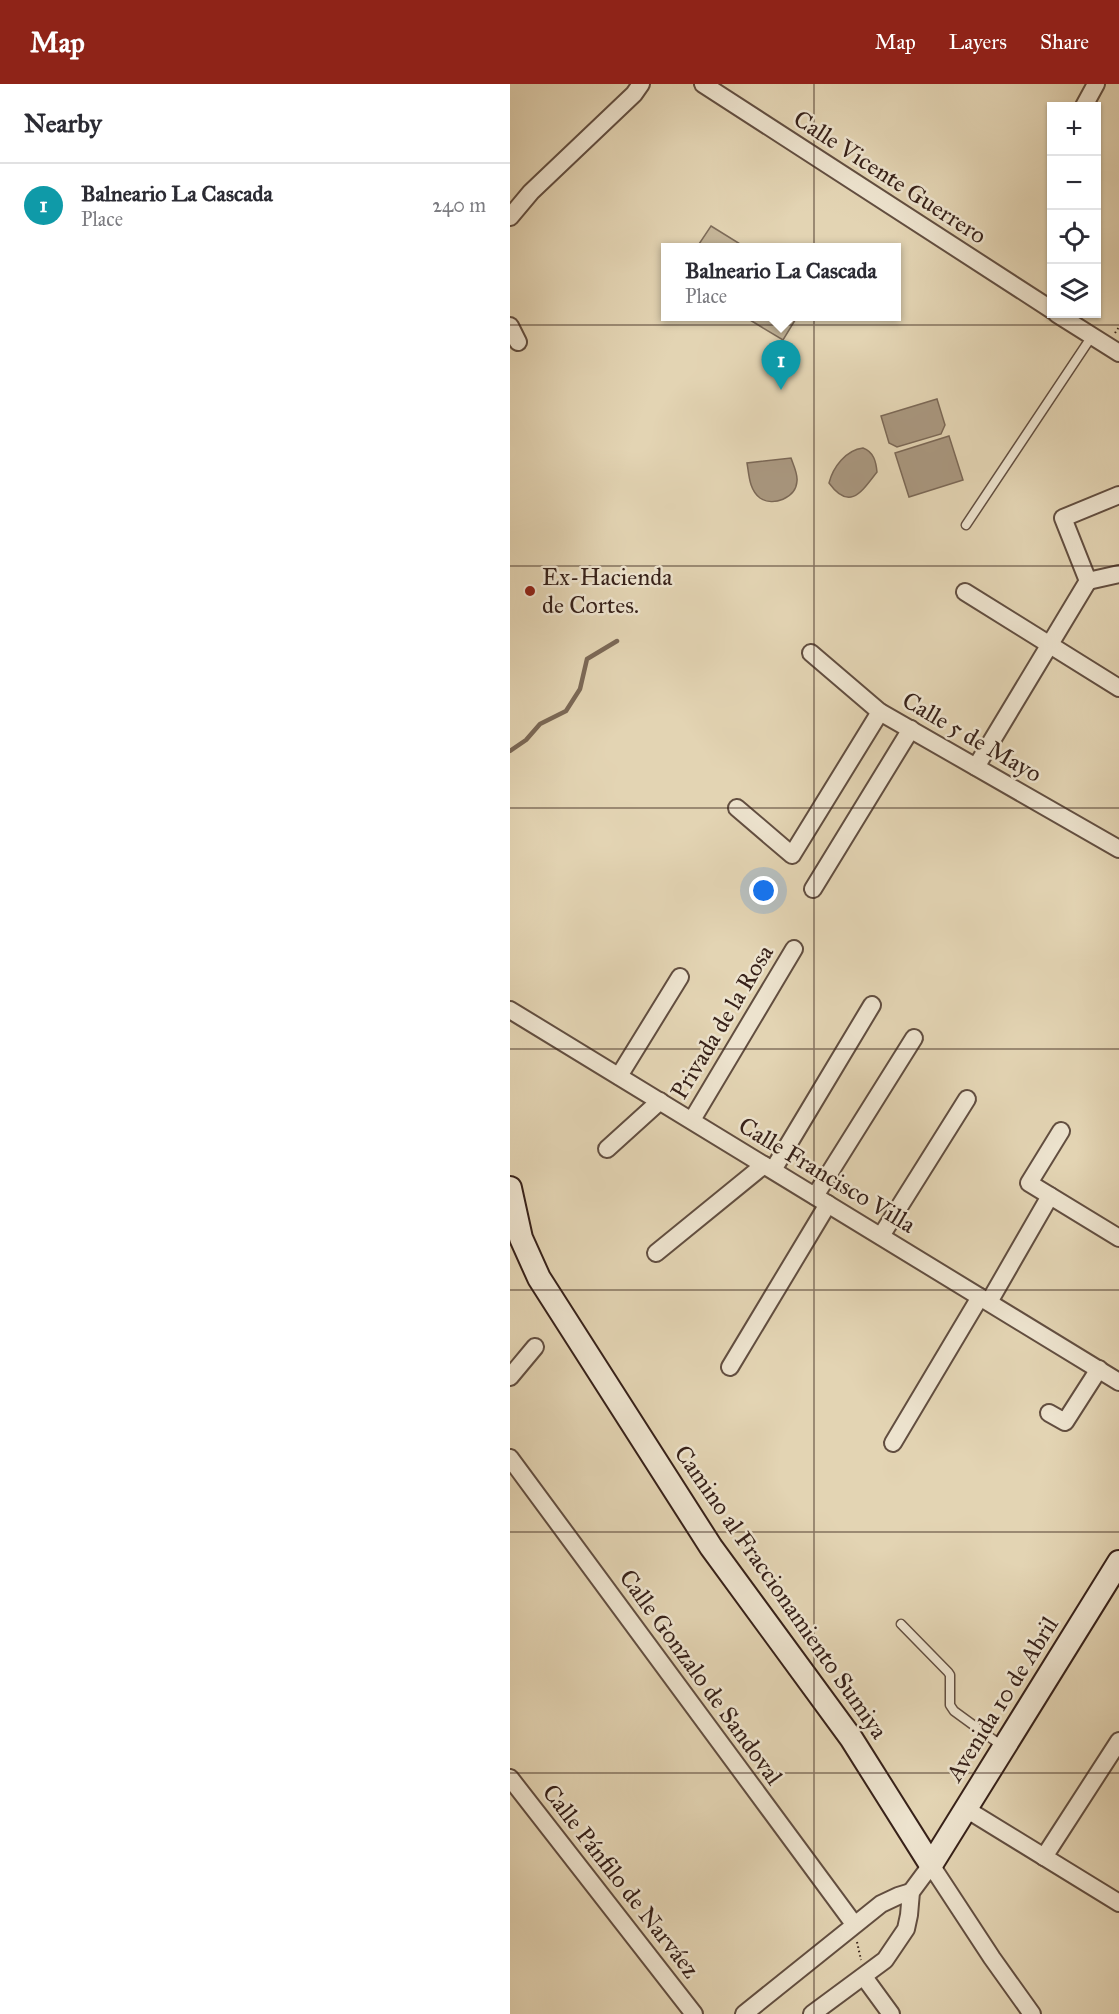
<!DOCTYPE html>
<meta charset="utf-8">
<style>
body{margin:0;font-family:"IM FELL Great Primer",serif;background:#f7f7f7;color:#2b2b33}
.controls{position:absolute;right:18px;top:18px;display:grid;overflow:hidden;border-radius:0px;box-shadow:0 2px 4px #0004}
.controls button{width:54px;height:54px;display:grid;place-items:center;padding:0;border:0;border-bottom:2px solid #e1e1e2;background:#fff;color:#2b2b33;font:30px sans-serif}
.you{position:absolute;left:254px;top:807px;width:21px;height:21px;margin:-15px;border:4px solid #fff;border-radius:50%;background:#1a73e8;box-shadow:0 0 0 9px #1a73e833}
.badge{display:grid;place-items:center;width:39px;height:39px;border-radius:50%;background:#8f2418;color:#fff;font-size:20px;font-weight:700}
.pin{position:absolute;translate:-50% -50px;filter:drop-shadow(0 2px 3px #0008)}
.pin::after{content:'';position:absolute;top:32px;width:21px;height:18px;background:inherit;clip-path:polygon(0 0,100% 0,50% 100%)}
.popup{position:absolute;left:151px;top:159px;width:240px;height:78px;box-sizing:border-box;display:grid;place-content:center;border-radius:0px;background:#fff;filter:drop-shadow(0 2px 4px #0005);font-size:20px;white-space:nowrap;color:#7c7c81}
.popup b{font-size:22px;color:#2b2b33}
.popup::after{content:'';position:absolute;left:50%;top:100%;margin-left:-12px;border:12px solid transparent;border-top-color:#fff}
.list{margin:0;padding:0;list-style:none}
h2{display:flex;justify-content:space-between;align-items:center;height:78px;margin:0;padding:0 24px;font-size:26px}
h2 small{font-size:20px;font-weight:400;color:#7c7c81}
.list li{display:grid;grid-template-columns:39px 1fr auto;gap:18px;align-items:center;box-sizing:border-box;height:84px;padding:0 24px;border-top:2px solid #e1e1e2}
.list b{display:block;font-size:22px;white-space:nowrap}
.list p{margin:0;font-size:20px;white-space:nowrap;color:#7c7c81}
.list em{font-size:20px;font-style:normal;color:#7c7c81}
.icon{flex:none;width:33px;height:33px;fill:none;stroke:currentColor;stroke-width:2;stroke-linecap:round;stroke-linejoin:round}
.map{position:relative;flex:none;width:609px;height:1930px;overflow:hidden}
header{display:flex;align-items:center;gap:36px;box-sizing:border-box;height:84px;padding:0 30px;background:#8f2418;color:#fff}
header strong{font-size:28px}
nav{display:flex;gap:33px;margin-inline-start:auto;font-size:21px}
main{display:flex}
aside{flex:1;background:#fff}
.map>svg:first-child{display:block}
</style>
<header>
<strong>Map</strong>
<nav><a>Map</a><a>Layers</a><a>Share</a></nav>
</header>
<main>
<aside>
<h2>Nearby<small></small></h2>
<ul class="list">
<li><span class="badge" style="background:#0f9aa8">1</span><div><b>Balneario La Cascada</b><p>Place</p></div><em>240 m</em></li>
</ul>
</aside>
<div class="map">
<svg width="609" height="1930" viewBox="0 0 609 1930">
<rect width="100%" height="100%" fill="#e3d4b3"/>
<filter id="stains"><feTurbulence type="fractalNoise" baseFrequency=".00333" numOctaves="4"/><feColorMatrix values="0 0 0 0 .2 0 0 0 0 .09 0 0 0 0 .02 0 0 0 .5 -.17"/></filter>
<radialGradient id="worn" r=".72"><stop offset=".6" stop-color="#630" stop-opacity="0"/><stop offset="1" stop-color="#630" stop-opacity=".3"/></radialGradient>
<g fill="#c6b699" stroke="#7e6c59" stroke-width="1.5">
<polygon points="201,142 235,163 187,163"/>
<polygon points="235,233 287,233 273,256"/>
</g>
<g fill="#a9977f" stroke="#7b6856" stroke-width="1.5">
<polygon points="427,315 435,341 431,350 387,363 379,359 371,332"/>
<polygon points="439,352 453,396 399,413 385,369"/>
<path d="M353 364C364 368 366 378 367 388 352 407 340 428 319 399 323 383 336 366 353 364Z"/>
<path d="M281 374C283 380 288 390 287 397 286 414 263 423 250 414 239 406 239 390 237 379Z"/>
</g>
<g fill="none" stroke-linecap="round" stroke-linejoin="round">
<polyline stroke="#7b6856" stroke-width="4.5" points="0,667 16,656 30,640 56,627 70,605 77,575 107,557"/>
<g stroke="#624e40" stroke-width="11">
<g id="lane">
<polyline points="456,441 582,252"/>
<polyline points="391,1540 438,1588 440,1591 440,1621 444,1627 492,1662"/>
</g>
</g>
<g stroke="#624e40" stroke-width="20">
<g id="street">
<polyline points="193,0 542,226"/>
<polyline points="574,22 586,0"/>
<polyline points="0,133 21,108 124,10 131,0"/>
<polyline points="547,230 609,269"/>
<polyline points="0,242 8,258"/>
<polyline points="578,497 609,490"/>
<polyline points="455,508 609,604"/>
<polyline points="301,569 370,628 609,765"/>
<polyline points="466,683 578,497 553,434 609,411"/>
<polyline points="227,724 282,771 370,628"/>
<polyline points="303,805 401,645"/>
<polyline points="0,926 609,1298"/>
<polyline points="109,992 170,893"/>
<polyline points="182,1036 284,865"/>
<polyline points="551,1047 519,1099 609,1154"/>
<polyline points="97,1065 150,1017"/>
<polyline points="263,1086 362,921"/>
<polyline points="305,1112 404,954"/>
<polyline points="371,1152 457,1015"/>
<polyline points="146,1169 254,1081"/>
<polyline points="479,1218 540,1112"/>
<polyline points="220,1283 318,1120"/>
<polyline points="0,1293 25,1263"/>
<polyline points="539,1329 555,1338 589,1285"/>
<polyline points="383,1359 470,1213"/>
<polyline points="0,1374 344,1840"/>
<polyline points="0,1694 184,1930"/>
<polyline points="456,1725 609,1819"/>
<polyline points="534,1773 609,1657"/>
<polyline points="354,1893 381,1930"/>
<polyline points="234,1930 371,1820 388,1812 401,1808"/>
<polyline points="302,1930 375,1876 396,1845 399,1831 401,1808 421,1781 482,1874 522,1930"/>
</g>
</g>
<g stroke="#372119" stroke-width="26">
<polyline id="secondary" points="0,1104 11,1154 29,1194 201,1463 341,1654 421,1781 609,1478"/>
</g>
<g stroke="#372119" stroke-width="2" stroke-dasharray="1.5 3" stroke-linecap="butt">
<polyline points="605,249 609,243"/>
<polyline points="347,1858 351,1876"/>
</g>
<use href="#lane" stroke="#ede3ce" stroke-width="8"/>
<use href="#street" stroke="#ede3ce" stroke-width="16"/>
<use href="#secondary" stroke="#ede3ce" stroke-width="22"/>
</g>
<path fill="none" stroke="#372119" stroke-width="1.5" stroke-opacity="0.55" d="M304 0V1930M0 241H609M0 482H609M0 724H609M0 965H609M0 1206H609M0 1448H609M0 1689H609"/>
<circle fill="#8f2418" stroke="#ede3ce" stroke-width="2" cx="20" cy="507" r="6"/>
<g text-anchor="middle" stroke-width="5" stroke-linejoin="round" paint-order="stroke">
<g font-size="24" fill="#372119" stroke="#ede3ce">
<text transform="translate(380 93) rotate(33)" y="8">Calle Vicente Guerrero</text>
<text transform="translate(462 653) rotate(30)" y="8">Calle 5 de Mayo</text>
<text transform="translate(212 938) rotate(-59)" y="8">Privada de la Rosa</text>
<text transform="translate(317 1091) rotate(31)" y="8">Calle Francisco Villa</text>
<text transform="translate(271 1508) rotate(55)" y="8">Camino al Fraccionamiento Sumiya</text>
<text transform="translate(191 1593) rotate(54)" y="8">Calle Gonzalo de Sandoval</text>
<text transform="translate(492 1615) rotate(-58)" y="8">Avenida 10 de Abril</text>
<text transform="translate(111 1797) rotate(52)" y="8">Calle Pánfilo de Narváez</text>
</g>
<g font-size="24" fill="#372119" stroke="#ede3ce" text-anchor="start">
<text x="32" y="501">Ex-Hacienda<tspan x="32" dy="28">de Cortes.</tspan></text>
</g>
</g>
<rect width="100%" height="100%" filter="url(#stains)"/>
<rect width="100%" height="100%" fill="url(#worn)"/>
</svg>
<div class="controls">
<button>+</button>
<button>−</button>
<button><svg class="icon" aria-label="locate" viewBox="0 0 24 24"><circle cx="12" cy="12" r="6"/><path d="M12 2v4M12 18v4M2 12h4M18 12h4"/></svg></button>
<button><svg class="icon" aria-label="layers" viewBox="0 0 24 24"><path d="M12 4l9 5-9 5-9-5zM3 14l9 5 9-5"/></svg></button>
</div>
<div class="you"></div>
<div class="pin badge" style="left:271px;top:306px;background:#0f9aa8">1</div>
<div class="popup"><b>Balneario La Cascada</b>Place</div>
</div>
</main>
